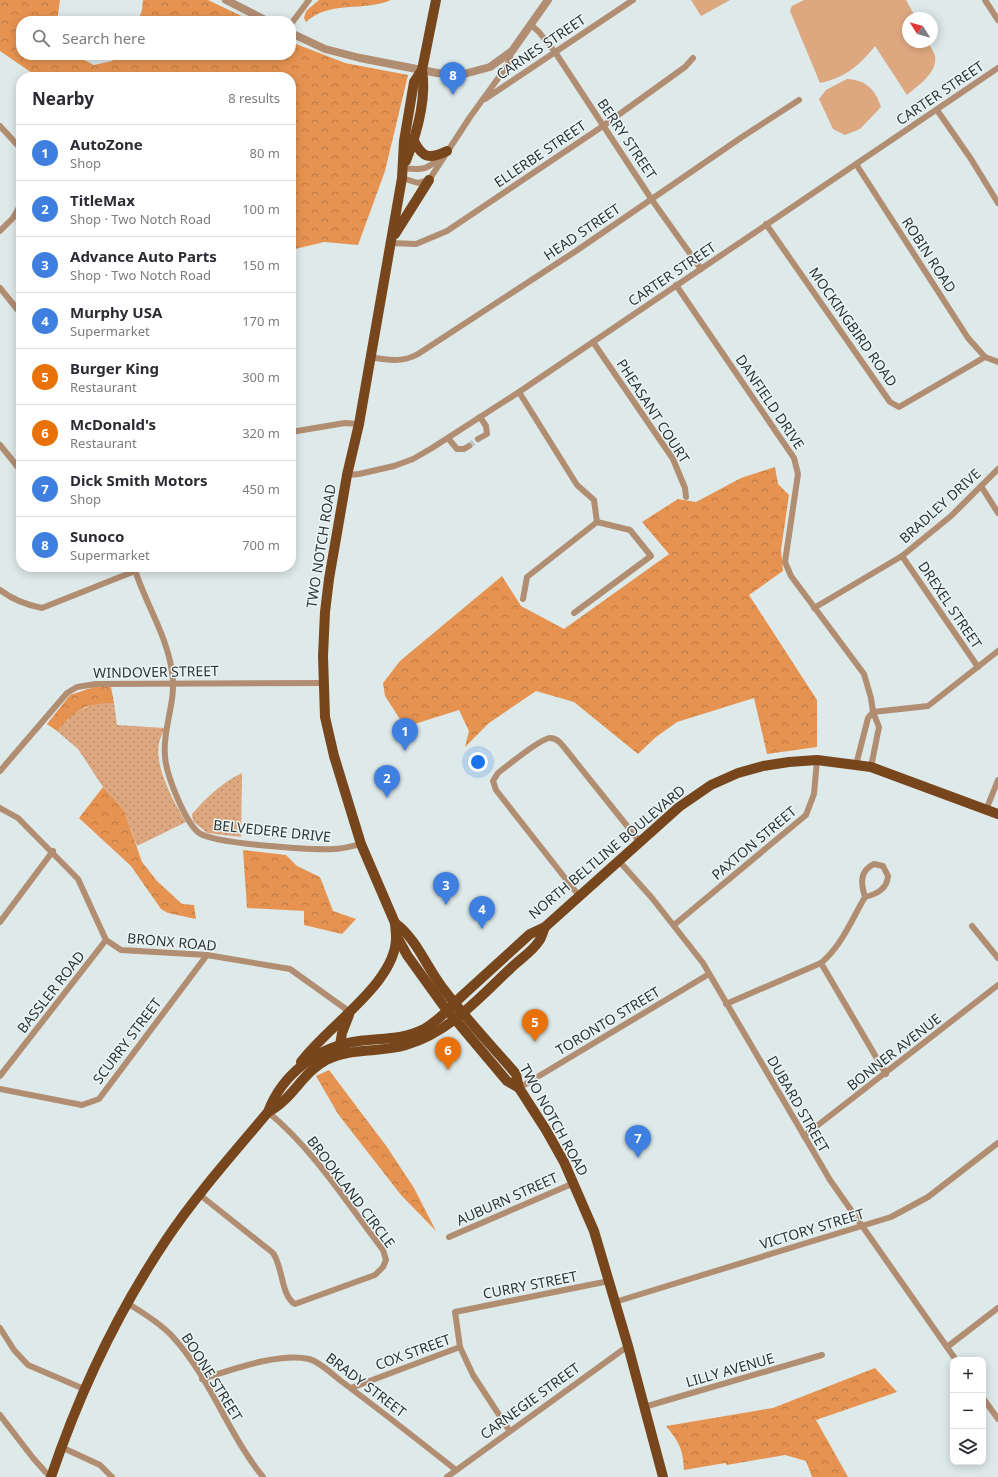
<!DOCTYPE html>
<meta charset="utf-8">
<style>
body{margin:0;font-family:"Noto Sans",sans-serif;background:#f7f7f7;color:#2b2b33}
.controls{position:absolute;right:12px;bottom:12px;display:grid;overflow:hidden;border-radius:8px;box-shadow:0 2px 10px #0003}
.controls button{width:36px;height:36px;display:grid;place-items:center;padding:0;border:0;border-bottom:1px solid #e1e1e2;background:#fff;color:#2b2b33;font:20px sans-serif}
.compass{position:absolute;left:902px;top:12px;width:36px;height:36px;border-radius:50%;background:#fff;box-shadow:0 2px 10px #0003;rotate:307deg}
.you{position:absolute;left:478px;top:762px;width:14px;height:14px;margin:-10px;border:3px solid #fff;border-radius:50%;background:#1a73e8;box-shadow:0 0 0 6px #1a73e833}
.badge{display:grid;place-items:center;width:26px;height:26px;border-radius:50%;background:#95551d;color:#fff;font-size:13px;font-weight:700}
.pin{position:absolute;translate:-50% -33px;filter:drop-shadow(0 1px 2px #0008)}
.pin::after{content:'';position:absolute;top:21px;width:14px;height:12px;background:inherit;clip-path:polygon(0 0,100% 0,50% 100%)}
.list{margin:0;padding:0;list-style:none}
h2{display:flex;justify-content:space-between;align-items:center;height:52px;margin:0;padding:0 16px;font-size:17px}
h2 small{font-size:13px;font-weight:400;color:#7c7c81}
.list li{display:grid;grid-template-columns:26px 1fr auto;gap:12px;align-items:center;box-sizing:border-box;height:56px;padding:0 16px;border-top:1px solid #e1e1e2}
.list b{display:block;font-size:15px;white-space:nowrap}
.list p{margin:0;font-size:13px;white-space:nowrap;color:#7c7c81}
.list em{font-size:13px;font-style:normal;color:#7c7c81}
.icon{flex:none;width:22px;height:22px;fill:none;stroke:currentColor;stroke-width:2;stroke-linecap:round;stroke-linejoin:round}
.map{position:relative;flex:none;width:998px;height:1477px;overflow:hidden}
.search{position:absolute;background:#fff;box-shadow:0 2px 10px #0003;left:16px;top:16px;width:280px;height:44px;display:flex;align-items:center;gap:10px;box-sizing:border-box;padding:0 14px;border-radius:16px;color:#7c7c81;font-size:15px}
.panel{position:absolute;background:#fff;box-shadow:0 2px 10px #0003;left:16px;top:72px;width:280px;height:500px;border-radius:16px}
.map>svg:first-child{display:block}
</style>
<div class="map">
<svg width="998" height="1477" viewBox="0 0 998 1477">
<defs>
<pattern id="grass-dots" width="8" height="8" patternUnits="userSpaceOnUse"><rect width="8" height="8" fill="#dda780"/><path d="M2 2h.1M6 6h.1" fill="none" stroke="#b4896a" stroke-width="1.8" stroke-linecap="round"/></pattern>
<pattern id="forest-crowns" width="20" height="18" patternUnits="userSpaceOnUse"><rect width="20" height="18" fill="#e69351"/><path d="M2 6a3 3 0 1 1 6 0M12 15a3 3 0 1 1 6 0" fill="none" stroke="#bb7944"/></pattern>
</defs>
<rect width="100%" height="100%" fill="#dee9e9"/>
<g fill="url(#grass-dots)">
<path d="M96 703H114L117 725 165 728C163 733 160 738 159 743 154 766 174 803 186 822L137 846 124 810 103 787 78 749 57 731 74 713Z"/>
<path d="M242 773 241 837 207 833 193 821 192 814C207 797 221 783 242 773Z"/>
</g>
<g fill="url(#forest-crowns)">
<polygon points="0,0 60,0 57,21 21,21 21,55 74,55 94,65 112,61 119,55 291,55 291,42 345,63 408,75 385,171 358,245 324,242 291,250 291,77 38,77 0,51"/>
<polygon points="143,0 208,0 252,21 138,21 142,10"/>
<path d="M319 0H391C363 12 330 0 306 22L304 18 306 11Z"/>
<polygon points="775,467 778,484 789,495 781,550 783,571 749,595 817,700 817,747 767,754 754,698 677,722 656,737 638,754 574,702 536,691 489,723 465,747 469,731 459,710 405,727 385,696 383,683 400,661 502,576 521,606 564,629 669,554 642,522 678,499 696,502 741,478"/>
<path d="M94 687H111L114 703C84 703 76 710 57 731L47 724 70 695Z"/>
<polygon points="103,787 124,810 142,862 157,881 182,904 194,905 196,919 168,913 161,909 131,866 79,818"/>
<polygon points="243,850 286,855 297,866 320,877 333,911 356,919 342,934 304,925 304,911 247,908"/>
<polygon points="329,1070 387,1147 414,1188 436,1231 401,1195 338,1114 316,1076"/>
<path d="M875 1368 897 1392 816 1420 848 1477H812L806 1461 785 1455 727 1465 725 1463 684 1470C683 1449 679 1442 666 1426L773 1408Z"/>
</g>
<g fill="#dda780">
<polygon points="691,0 730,0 701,16"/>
<path d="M804 0H906L916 18H908V42H928C930 46 934 52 935 56 938 73 917 86 907 95L875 46C860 65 845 78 820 83L790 11 792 6Z"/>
<path d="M847 79C866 80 875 89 881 107L860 129 845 135 833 129 819 99 826 90Z"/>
</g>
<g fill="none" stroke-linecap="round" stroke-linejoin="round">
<polyline stroke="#bbc5c5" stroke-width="6" stroke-dasharray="6 3" stroke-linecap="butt" points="469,446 478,439"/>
<g stroke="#b18d72" stroke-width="6">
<polyline points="985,0 998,20"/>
<polyline points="291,24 309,0"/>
<polyline points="531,25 539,32 555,52 652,200 701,269"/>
<polyline points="485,99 633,0"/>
<polyline points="937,110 971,159 998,203"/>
<polyline points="0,126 21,149"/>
<polyline points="856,164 968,338 985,357"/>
<path d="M403 168C424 171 428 169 443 155"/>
<polyline points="402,178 418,183 429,180 470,117 507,66 512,51"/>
<polyline points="766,224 890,402 899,407 985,357 998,362"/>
<polyline points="0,231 13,218 21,204"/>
<polyline points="390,243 416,244 447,231 603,126 685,67 693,58"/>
<polyline points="676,285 794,458 798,474 785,562 791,576 864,674 871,698 873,712 879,727 871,767"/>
<polyline points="0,288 21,314"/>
<polyline points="593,342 673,459 685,488 686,497"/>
<path d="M370 357C387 360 402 363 418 354L576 251 742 137 799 100"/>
<polyline points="519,392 577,485 594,500 597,522"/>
<polyline points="291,432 345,423 359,424"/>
<polyline points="448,438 457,449 464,449 469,446"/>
<polyline points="478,439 487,434 486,426 480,417"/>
<polyline points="0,445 21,471"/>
<polyline points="347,475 359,474 394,466 413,459 432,448 519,392 998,68"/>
<polyline points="981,486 998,513"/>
<polyline points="902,556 978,667"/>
<path d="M134 567C145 603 167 635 172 672 177 702 162 729 165 756 166 775 185 822 199 833 215 844 311 850 334 849 343 849 352 846 361 844"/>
<path d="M0 590C13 600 26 605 42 608L135 571"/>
<polyline points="523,599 527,577 597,522 630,530 651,556 574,613"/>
<polyline points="814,608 902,556 951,516 998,469"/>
<polyline points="873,712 928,706 998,651"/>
<polyline points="856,765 868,718 873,712"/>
<polyline points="0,771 67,693 77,687 96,684 325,683"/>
<polyline points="0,808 18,818 78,879 106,940 121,950 207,955 290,969 350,1012"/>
<polyline points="986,810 998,780"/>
<polyline points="619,861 652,898 703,963 830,1180 956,1360"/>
<path d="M580 897 496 790 493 781 498 773C507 766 541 738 550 738 556 738 560 742 563 746L640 842"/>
<polyline points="0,922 53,851"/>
<polyline points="674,925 806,815 814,794 817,760"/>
<polyline points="972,926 998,958"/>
<polyline points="821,963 886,1074"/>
<path d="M726 1004 821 963C841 947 852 919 865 897 861 884 859 871 874 864L883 866 888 876C887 889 877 894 865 897"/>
<polyline points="0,1076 106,940"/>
<polyline points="519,1088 709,974"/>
<polyline points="0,1089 82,1105 99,1099 207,955"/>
<polyline points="804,1136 998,985"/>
<path d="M200 1195 273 1253C283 1267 281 1296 295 1304L375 1275 383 1267 386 1260 383 1250C347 1203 314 1150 268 1112"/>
<polyline points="449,1237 574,1183"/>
<polyline points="615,1302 891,1217 928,1197 998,1143"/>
<path d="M127 1303C142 1312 160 1323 172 1336 210 1377 228 1434 263 1477"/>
<polyline points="0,1328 14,1350 28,1365 84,1389"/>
<polyline points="947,1347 998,1308"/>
<path d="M202 1379C231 1370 279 1352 309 1359 320 1362 332 1374 341 1381 380 1410 418 1440 456 1470"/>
<polyline points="351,1388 460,1347"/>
<polyline points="983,1398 998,1419"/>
<polyline points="644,1407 822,1355"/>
<polyline points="0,1415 33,1458 50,1477"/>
<polyline points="509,1430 473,1375 460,1347 455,1312 609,1281"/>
<polyline points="61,1447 100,1465 112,1477"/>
<polyline points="447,1477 628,1346"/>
</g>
<g stroke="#b18d72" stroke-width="8">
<polyline points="226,0 267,21"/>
<polyline points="291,33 325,49 360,58 437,73 464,74 490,67 512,51 548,0"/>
</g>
<g stroke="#78461c" stroke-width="10">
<polyline points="436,0 422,70 414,82 404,141 402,178 359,424 347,475 329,579 325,612 323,656 325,717 334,756 361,844 395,923 396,935 407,955 443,1005 507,1081 519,1088"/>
<path d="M414 141C423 159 430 159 447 151"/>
<path d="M406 161C417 133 427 100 422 70"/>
<polyline points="395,234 429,180"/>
<path d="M395 923C416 938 426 966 442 987 465 1018 491 1045 516 1074L519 1088 546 1130 564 1162 594 1231 628 1346 663 1477"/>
<polyline points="339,1051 342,1033 349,1015"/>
<path d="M301 1062C327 1026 398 982 396 936"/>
<path d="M268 1112C292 1100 302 1073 326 1060 352 1047 380 1053 406 1045 449 1033 480 997 511 968 519 960 533 951 539 941 542 937 543 931 545 927"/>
<path d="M51 1477C79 1394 117 1313 166 1240 196 1195 233 1154 268 1112 282 1074 319 1046 359 1041 382 1038 403 1040 424 1029 440 1020 450 1007 463 995 485 975 508 954 530 934L545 927 679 807 711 785 738 773 763 766 789 762 817 760 871 767 998 814"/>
</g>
</g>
<g text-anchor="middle" stroke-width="3" stroke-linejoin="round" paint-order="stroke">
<g font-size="14" fill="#2f3334" stroke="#ebf6f7">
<text transform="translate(541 47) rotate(-34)" y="5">CARNES STREET</text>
<text transform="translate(940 93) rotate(-34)" y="5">CARTER STREET</text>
<text transform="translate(627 139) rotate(56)" y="5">BERRY STREET</text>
<text transform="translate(540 154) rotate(-34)" y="5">ELLERBE STREET</text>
<text transform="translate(582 232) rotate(-34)" y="5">HEAD STREET</text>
<text transform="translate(929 255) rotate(57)" y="5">ROBIN ROAD</text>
<text transform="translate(672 274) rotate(-34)" y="5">CARTER STREET</text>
<text transform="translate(853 327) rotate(55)" y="5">MOCKINGBIRD ROAD</text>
<text transform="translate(770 402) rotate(56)" y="5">DANFIELD DRIVE</text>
<text transform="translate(653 411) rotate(57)" y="5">PHEASANT COURT</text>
<text transform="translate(940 506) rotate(-42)" y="5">BRADLEY DRIVE</text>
<text transform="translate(321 546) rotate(-81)" y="5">TWO NOTCH ROAD</text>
<text transform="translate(950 605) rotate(56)" y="5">DREXEL STREET</text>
<text transform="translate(156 672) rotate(-1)" y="5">WINDOVER STREET</text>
<text transform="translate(272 831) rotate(6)" y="5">BELVEDERE DRIVE</text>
<text transform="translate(754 843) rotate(-40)" y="5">PAXTON STREET</text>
<text transform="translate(607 852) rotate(-40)" y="5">NORTH BELTLINE BOULEVARD</text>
<text transform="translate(172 942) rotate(5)" y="5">BRONX ROAD</text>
<text transform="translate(51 992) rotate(-52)" y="5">BASSLER ROAD</text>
<text transform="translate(608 1021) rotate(-31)" y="5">TORONTO STREET</text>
<text transform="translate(127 1041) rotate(-53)" y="5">SCURRY STREET</text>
<text transform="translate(894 1052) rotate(-38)" y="5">BONNER AVENUE</text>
<text transform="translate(798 1104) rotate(60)" y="5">DUBARD STREET</text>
<text transform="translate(554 1120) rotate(61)" y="5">TWO NOTCH ROAD</text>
<text transform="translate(351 1192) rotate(53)" y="5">BROOKLAND CIRCLE</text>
<text transform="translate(507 1199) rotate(-24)" y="5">AUBURN STREET</text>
<text transform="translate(812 1229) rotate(-17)" y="5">VICTORY STREET</text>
<text transform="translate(530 1285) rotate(-11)" y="5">CURRY STREET</text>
<text transform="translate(413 1352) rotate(-20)" y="5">COX STREET</text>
<text transform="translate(730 1370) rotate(-16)" y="5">LILLY AVENUE</text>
<text transform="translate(212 1377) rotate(58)" y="5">BOONE STREET</text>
<text transform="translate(366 1385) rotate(37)" y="5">BRADY STREET</text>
<text transform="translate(530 1401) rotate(-36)" y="5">CARNEGIE STREET</text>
</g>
</g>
</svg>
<div class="controls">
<button>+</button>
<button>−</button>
<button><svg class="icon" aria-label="layers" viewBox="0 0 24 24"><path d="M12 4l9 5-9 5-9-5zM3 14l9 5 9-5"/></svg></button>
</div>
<svg class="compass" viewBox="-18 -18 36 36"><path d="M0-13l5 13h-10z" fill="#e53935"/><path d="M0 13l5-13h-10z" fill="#7c7c81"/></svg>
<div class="you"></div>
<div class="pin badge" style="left:405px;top:751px;background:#3f7fe0">1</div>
<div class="pin badge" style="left:387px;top:798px;background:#3f7fe0">2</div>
<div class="pin badge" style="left:446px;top:905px;background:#3f7fe0">3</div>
<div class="pin badge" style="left:482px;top:929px;background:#3f7fe0">4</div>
<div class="pin badge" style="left:535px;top:1042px;background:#e8710a">5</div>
<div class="pin badge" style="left:448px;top:1070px;background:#e8710a">6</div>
<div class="pin badge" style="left:638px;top:1158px;background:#3f7fe0">7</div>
<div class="pin badge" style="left:453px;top:95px;background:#3f7fe0">8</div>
<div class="search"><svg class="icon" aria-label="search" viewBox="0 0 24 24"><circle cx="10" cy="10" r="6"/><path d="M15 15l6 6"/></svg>Search here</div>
<section class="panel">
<h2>Nearby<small>8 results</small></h2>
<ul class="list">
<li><span class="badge" style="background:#3f7fe0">1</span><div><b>AutoZone</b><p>Shop</p></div><em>80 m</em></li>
<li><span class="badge" style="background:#3f7fe0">2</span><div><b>TitleMax</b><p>Shop · Two Notch Road</p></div><em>100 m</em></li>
<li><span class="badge" style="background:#3f7fe0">3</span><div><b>Advance Auto Parts</b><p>Shop · Two Notch Road</p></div><em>150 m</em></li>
<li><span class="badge" style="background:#3f7fe0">4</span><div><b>Murphy USA</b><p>Supermarket</p></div><em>170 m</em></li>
<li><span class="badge" style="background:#e8710a">5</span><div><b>Burger King</b><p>Restaurant</p></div><em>300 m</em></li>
<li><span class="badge" style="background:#e8710a">6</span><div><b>McDonald's</b><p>Restaurant</p></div><em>320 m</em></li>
<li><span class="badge" style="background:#3f7fe0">7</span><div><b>Dick Smith Motors</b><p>Shop</p></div><em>450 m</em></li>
<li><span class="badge" style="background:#3f7fe0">8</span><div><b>Sunoco</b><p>Supermarket</p></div><em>700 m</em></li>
</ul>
</section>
</div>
